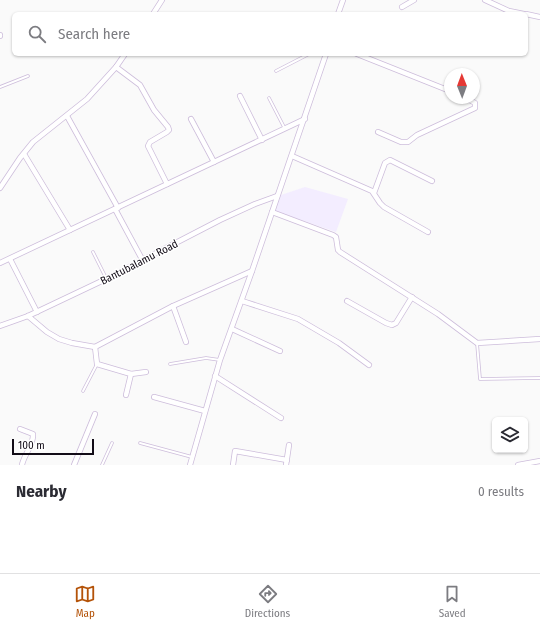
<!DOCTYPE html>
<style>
body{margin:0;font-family:"Fira Sans Condensed",sans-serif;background:#f2f2f3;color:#2b2b33}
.controls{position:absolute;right:12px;bottom:12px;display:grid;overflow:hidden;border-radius:6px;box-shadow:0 1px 3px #0004}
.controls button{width:36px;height:36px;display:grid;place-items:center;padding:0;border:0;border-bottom:1px solid #e1e1e2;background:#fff;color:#2b2b33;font:20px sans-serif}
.compass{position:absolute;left:444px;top:68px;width:36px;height:36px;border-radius:50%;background:#fff;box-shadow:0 1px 3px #0004;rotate:359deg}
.scale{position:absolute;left:12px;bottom:10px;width:82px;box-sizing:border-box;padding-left:4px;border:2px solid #120c17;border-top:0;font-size:11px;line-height:14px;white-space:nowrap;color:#120c17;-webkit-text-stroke:3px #fff;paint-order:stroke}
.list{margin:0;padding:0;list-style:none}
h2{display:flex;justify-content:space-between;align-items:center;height:52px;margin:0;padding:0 16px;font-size:17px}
h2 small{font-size:13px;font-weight:400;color:#7c7c81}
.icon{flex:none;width:22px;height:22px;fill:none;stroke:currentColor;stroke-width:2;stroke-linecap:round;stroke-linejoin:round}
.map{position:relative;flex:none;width:540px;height:465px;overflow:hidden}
.search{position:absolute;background:#fff;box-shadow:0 1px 3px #0004;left:12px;right:12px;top:12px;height:44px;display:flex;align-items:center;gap:10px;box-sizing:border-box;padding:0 14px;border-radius:6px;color:#7c7c81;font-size:15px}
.sheet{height:108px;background:#fff}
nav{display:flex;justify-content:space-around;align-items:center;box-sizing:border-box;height:56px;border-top:1px solid #e1e1e2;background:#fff;font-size:11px;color:#7c7c81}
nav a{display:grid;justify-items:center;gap:2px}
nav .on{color:#b45309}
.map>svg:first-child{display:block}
</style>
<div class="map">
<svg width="540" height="465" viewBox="0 0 540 465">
<rect width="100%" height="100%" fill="#fafafa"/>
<polygon fill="#f3edff" points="305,187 348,199 336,232 275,211 281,195"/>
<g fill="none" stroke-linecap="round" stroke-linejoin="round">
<g stroke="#cdbddb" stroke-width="3.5">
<g id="lane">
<polyline points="276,71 309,54"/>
<polyline points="0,87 28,76"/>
<polyline points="269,98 285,129"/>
<polyline points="93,252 106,278"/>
<polyline points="477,343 480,379 540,378"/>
<polyline points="170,364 206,358 220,360"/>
<polyline points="83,391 97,364"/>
<polyline points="140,443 192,457"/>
<polyline points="102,465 112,443"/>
</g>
</g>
<g stroke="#cdbddb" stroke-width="6">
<g id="street">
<polyline points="485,0 509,11 524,14"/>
<polyline points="402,7 414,0"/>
<polyline points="153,14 162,0"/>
<polyline points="338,14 343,0"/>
<polyline points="526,14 540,17"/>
<polyline points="0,35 0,36"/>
<polyline points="357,54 450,91"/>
<polyline points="116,67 140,85 154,110 168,127 169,130 167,132 150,142 148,146 167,184"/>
<polyline points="240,96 262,140"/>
<polyline points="67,116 118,208"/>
<polyline points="191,119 214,162"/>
<polyline points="378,132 401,142 408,142 417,135 475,108 475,103 466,98"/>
<polyline points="24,154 70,230"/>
<polyline points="292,156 372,191 380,203 384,207 428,232"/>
<polyline points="0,188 20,158 33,142 87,99 116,67 125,54"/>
<polyline points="374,193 385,163 390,160 432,181"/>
<polyline points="115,209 143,261"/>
<polyline points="272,212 333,235 336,237 338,250 340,252 438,314 477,343 540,339"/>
<polyline points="10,259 37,312"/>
<polyline points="0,263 305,119"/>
<polyline points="242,301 298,319 339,343 369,365"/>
<polyline points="347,301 386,323 392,325 396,323 412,297"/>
<polyline points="173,306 186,342"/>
<polyline points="28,316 47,332 59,339 72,343 95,347 173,306 252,271"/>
<polyline points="0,326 28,316 106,279 220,220 255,204 277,196"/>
<polyline points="232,329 280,351"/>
<polyline points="95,347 97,364 131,374 146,372"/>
<polyline points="215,376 281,418"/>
<polyline points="126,395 131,374"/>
<polyline points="154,397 205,411"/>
<path d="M20 429 33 434C34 445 24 454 22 465"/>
<polyline points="74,465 95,414"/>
<polyline points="190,465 220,360 252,271 326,54"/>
<polyline points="233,465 235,451 287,460"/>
<polyline points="286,465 289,445"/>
<polyline points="518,465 540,461"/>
</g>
</g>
<use href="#lane" stroke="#fff" stroke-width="2"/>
<use href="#street" stroke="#fff" stroke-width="4.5"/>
</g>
<g text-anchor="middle" stroke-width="3" stroke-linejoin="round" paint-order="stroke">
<g font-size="11" fill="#120c17" stroke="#fff">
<text transform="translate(139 262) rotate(-27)" y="4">Bantubalamu Road</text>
</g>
</g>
</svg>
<div class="controls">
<button><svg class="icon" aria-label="layers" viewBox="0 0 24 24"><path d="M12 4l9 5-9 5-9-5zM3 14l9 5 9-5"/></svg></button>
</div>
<svg class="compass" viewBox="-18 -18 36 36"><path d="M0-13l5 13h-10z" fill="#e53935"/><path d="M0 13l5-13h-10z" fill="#7c7c81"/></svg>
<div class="scale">100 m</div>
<div class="search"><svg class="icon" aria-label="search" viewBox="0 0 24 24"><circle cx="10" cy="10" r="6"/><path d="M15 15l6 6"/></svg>Search here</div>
</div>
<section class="sheet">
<h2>Nearby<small>0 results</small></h2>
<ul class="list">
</ul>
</section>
<nav>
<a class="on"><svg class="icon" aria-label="map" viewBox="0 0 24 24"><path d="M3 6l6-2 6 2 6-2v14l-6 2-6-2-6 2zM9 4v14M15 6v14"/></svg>Map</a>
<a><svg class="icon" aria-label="directions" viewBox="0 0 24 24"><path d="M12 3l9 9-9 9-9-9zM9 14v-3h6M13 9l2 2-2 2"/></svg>Directions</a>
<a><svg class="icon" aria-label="saved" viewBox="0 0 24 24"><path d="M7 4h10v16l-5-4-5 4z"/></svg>Saved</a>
</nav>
